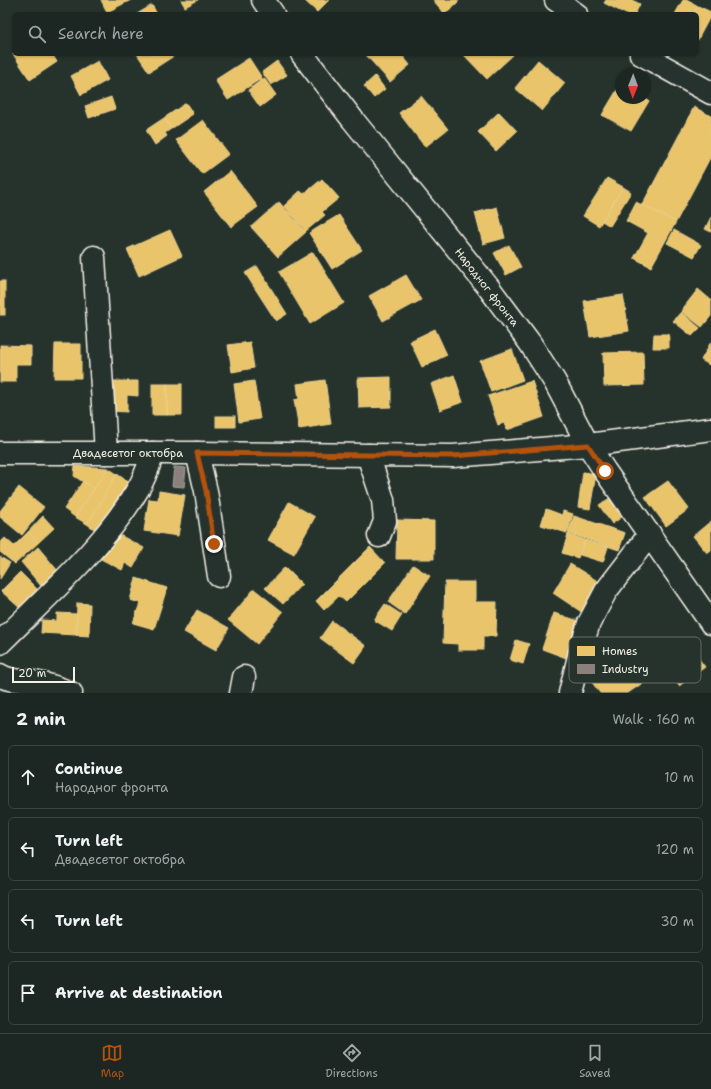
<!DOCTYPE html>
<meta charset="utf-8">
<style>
body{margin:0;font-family:"Shantell Sans",sans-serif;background:#252e2a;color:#f1f3f6}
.compass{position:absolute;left:615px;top:68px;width:36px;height:36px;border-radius:50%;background:#1c2622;box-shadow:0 1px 3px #0004;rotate:181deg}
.scale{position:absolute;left:12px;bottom:10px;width:63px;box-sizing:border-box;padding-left:4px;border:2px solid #f4f1e8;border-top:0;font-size:11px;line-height:14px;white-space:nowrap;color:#f4f1e8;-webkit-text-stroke:3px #26332d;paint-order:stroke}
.stop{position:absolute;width:12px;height:12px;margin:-9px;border:3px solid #b45309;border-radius:50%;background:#fff}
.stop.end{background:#b45309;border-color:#fff;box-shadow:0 1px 4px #0008}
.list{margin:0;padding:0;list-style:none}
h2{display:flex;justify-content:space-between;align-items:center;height:52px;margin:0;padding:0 16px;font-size:17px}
h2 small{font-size:13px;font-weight:400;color:#a0a5a5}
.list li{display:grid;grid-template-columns:26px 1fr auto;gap:12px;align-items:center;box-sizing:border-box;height:64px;margin:0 8px 8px;padding:0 8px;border:1px solid #3a4340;border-radius:6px}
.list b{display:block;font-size:15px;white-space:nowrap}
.list p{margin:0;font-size:13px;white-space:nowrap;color:#a0a5a5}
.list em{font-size:13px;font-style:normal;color:#a0a5a5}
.icon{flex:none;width:22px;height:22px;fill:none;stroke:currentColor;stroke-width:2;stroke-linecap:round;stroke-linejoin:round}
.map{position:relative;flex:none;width:711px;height:693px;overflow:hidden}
.search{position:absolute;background:#1c2622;box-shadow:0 1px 3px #0004;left:12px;right:12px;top:12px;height:44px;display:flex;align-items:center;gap:10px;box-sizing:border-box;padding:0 14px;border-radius:6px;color:#a0a5a5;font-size:15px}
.sheet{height:340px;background:#1c2622}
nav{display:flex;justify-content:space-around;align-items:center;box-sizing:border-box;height:56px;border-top:1px solid #3a4340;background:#1c2622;font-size:11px;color:#a0a5a5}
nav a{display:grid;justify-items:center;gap:2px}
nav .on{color:#b45309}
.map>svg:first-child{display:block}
</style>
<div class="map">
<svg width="711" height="693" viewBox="0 0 711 693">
<rect width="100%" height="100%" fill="#26332d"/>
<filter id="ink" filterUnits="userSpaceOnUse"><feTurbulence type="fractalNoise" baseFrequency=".025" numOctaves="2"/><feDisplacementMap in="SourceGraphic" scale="8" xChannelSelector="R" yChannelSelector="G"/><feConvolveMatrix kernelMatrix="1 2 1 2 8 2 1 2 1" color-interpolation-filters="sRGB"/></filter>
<g filter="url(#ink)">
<g fill="#e9c46a" stroke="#ecd290">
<polygon points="101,0 131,0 107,12"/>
<polygon points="181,0 198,0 185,7"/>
<polygon points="304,0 329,0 317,12"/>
<polygon points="433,0 458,0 459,1 445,14"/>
<polygon points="606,0 632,0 640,4 635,14 626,14 604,3"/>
<polygon points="683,0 688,0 698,6 693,14 675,14"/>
<polygon points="152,5 157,14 137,14"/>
<polygon points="698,6 711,12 711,15 697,41 697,14 693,14"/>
<polygon points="14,53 52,54 57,62 30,80 13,54"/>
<polygon points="137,54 177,54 149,72"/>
<polygon points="367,54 401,54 410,65 390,82 366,55"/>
<polygon points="463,54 513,54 513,55 487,79"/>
<polygon points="249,58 262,78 228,100 215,80"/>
<polygon points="538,60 565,83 542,111 515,88"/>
<polygon points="98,61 108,80 81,95 71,76"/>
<polygon points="277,61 287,75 271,85 262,72"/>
<polygon points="375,76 385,89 374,98 364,86"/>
<polygon points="264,78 276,95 260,107 248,90"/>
<polygon points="620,85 621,98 644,98 649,101 631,131 602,115"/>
<polygon points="421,96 448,129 425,147 399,113"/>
<polygon points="111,97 115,109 89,118 85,106"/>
<polygon points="186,103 193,114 171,129 164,118"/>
<polygon points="694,107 711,116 711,156 676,222 642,205"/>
<polygon points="499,112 517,131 496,151 478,132"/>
<polygon points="164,118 171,129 165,133 167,136 155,145 146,130"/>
<polygon points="203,120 229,154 202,174 176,140"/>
<polygon points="230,171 258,207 231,227 204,192"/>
<polygon points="607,178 623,187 599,226 583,216"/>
<polygon points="322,179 339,198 322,212 325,215 306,231 284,206 300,191 304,194"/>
<polygon points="623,187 631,192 610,226 602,221"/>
<polygon points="279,202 306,232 278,257 251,227"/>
<polygon points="636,202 676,222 651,267 634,258 648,233 626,221"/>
<polygon points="497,207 505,238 483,244 475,213"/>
<polygon points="339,215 362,250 332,269 309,233"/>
<polygon points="711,217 711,232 705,229"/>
<polygon points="170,230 182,256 139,276 127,249"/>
<polygon points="674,230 701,245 694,257 667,243"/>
<polygon points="509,245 521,267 506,275 494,253"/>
<polygon points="313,252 344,303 310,324 279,272"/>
<polygon points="257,266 287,314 276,321 245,273"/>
<polygon points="406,275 421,300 383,321 369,296"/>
<rect x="0" y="281" width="5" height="34"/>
<polygon points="698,289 711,300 711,316 702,327 681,311"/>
<polygon points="623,295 629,331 590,337 584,301"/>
<polygon points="681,312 700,328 692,336 673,321"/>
<polygon points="435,329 447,355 422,367 410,341"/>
<polygon points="654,334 669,334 669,348 653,348"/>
<polygon points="250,342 254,368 232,372 228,345"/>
<polygon points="711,342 711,366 701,360"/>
<polygon points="55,344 81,344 81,378 54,378"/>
<polygon points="0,345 31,346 31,364 16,364 16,382 0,382"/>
<polygon points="512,349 523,380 491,392 480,361"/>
<polygon points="643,352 644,385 604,386 603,353"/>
<polygon points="454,375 463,402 440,410 431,384"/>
<polygon points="391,377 391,407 359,408 358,378"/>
<polygon points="325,380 331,424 299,429 294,400 299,399 297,384"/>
<polygon points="111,381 138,381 138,396 127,395 127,412 111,411"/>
<polygon points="254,381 260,419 239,422 234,384"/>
<polygon points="532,381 544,417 507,430 504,423 498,425 488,396"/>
<rect x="152" y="384" width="15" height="31"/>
<rect x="167" y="384" width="15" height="31"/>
<rect x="216" y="416" width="19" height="11"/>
<polygon points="75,466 108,468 94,489 74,476"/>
<polygon points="108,468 117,474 104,495 105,496 87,524 75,517"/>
<polygon points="583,472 596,474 590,509 578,507"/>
<polygon points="117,474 133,485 101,534 87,524 105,496 104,495"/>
<polygon points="83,481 94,489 75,517 64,509"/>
<polygon points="668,481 689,509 666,526 645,497"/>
<polygon points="19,487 44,507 22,535 0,517 0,511"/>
<polygon points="159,491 185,495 178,536 144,531 149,499 158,500"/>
<polygon points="613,496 626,514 612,524 599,505"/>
<polygon points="289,502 315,517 294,554 268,540"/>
<polygon points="546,509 562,515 563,511 573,514 567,533 541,525"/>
<polygon points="43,516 54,528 38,543 28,532"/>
<polygon points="574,516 625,533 619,550 568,533"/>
<polygon points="397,520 434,521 434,559 396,559"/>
<polygon points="711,521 711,550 707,553 693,536"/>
<polygon points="28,532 38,543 15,564 0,552 0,543 5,538 14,546"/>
<polygon points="114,532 144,548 133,568 125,563 122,570 99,558"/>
<polygon points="568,534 585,540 578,558 562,553"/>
<polygon points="585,540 608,547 603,562 580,555"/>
<polygon points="38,547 58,571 41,586 21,562"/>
<polygon points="370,547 385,563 346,602 339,596 324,610 316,601"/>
<polygon points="0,557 10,563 0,579"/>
<polygon points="570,564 604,585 586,615 553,593"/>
<polygon points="413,565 430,576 405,614 388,602"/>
<polygon points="285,567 302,584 283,604 265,588"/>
<polygon points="20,572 40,592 22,610 1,591"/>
<polygon points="136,578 167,588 154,629 133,623 140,603 130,600"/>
<polygon points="445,582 475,582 475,602 497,602 496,636 483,636 483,650 458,650 458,644 443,643"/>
<polygon points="254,589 283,612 257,644 228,620"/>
<polygon points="77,603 90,604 89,636 76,635"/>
<polygon points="385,604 402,615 392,631 374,620"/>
<polygon points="197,610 229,628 216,650 184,632"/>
<polygon points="57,613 77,614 76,635 41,633 42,620 57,621"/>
<polygon points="554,613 582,622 569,659 542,649"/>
<polygon points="332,621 366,646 354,663 320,638"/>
<polygon points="516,640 529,644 523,664 510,660"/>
<polygon points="685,640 705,667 679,686 659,658"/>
<polygon points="629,654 647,680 628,693 600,693 591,681"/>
</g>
<polygon fill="#8a817c" stroke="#aaa39c" points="174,467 186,468 184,487 172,486"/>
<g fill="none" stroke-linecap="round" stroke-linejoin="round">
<g stroke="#f4f1e8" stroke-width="25">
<g id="minor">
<polyline points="263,0 273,14"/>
<polyline points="556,0 576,14"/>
<polyline points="302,54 353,120 489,288 530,343 555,382 588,445 605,471 711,623"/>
<polyline points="641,54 711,93"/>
<polyline points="94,257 106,453"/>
<polyline points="0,453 197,453 453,456 588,445 711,429"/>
<polyline points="197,453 206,491 219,576"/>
<polyline points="368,455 383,500 385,521 379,536"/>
<path d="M0 643C48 595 103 548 138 489 145 478 149 465 153 453"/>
<path d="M0 675C10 682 22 680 34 682 47 684 59 688 71 693"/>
<polyline points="241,693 244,677"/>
<polyline points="570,693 581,648 589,623 606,591 650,534"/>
</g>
</g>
<use href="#minor" stroke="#26332d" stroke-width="22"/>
</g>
</g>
<g fill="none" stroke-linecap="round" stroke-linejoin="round" filter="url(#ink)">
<polyline stroke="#b45309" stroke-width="5" points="214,544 206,491 197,453 453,456 588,445 605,471"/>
</g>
<g text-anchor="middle" stroke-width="4" stroke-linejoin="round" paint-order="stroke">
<g font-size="11" fill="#f4f1e8" stroke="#26332d">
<text transform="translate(487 287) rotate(52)" y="4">Народног фронта</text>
<text x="128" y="457">Двадесетог октобра</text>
</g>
</g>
<rect x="569" y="637" width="132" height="46" rx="6" fill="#26332d" stroke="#646c65" stroke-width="1"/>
<rect x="577" y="646" width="18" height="10" fill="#e9c46a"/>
<rect x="577" y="664" width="18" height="10" fill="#8a817c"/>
<g font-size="11" fill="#f4f1e8">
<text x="602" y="655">Homes</text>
<text x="602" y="673">Industry</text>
</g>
</svg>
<svg class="compass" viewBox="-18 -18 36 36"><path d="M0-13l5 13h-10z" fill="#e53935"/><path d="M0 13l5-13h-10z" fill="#a0a5a5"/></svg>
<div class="scale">20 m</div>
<div class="stop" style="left:605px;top:471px"></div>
<div class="stop end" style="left:214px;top:544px"></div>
<div class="search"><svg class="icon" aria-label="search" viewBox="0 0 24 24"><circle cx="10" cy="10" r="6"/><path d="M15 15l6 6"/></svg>Search here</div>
</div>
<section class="sheet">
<h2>2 min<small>Walk · 160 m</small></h2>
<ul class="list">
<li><svg class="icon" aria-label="ahead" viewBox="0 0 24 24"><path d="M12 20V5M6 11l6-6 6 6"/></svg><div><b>Continue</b><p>Народног фронта</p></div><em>10 m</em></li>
<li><svg class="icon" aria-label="left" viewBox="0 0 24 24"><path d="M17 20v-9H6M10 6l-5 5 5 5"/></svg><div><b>Turn left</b><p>Двадесетог октобра</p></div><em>120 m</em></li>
<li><svg class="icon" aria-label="left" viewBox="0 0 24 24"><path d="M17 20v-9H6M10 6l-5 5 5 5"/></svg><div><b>Turn left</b></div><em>30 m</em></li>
<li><svg class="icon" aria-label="arrive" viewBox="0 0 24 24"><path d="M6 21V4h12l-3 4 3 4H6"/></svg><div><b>Arrive at destination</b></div></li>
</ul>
</section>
<nav>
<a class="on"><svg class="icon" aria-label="map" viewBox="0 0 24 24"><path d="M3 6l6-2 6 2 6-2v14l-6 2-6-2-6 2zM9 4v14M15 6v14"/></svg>Map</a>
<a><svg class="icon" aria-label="directions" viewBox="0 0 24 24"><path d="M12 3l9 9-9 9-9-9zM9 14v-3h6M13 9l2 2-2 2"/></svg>Directions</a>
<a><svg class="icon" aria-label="saved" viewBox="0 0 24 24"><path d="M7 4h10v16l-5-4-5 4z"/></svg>Saved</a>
</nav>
